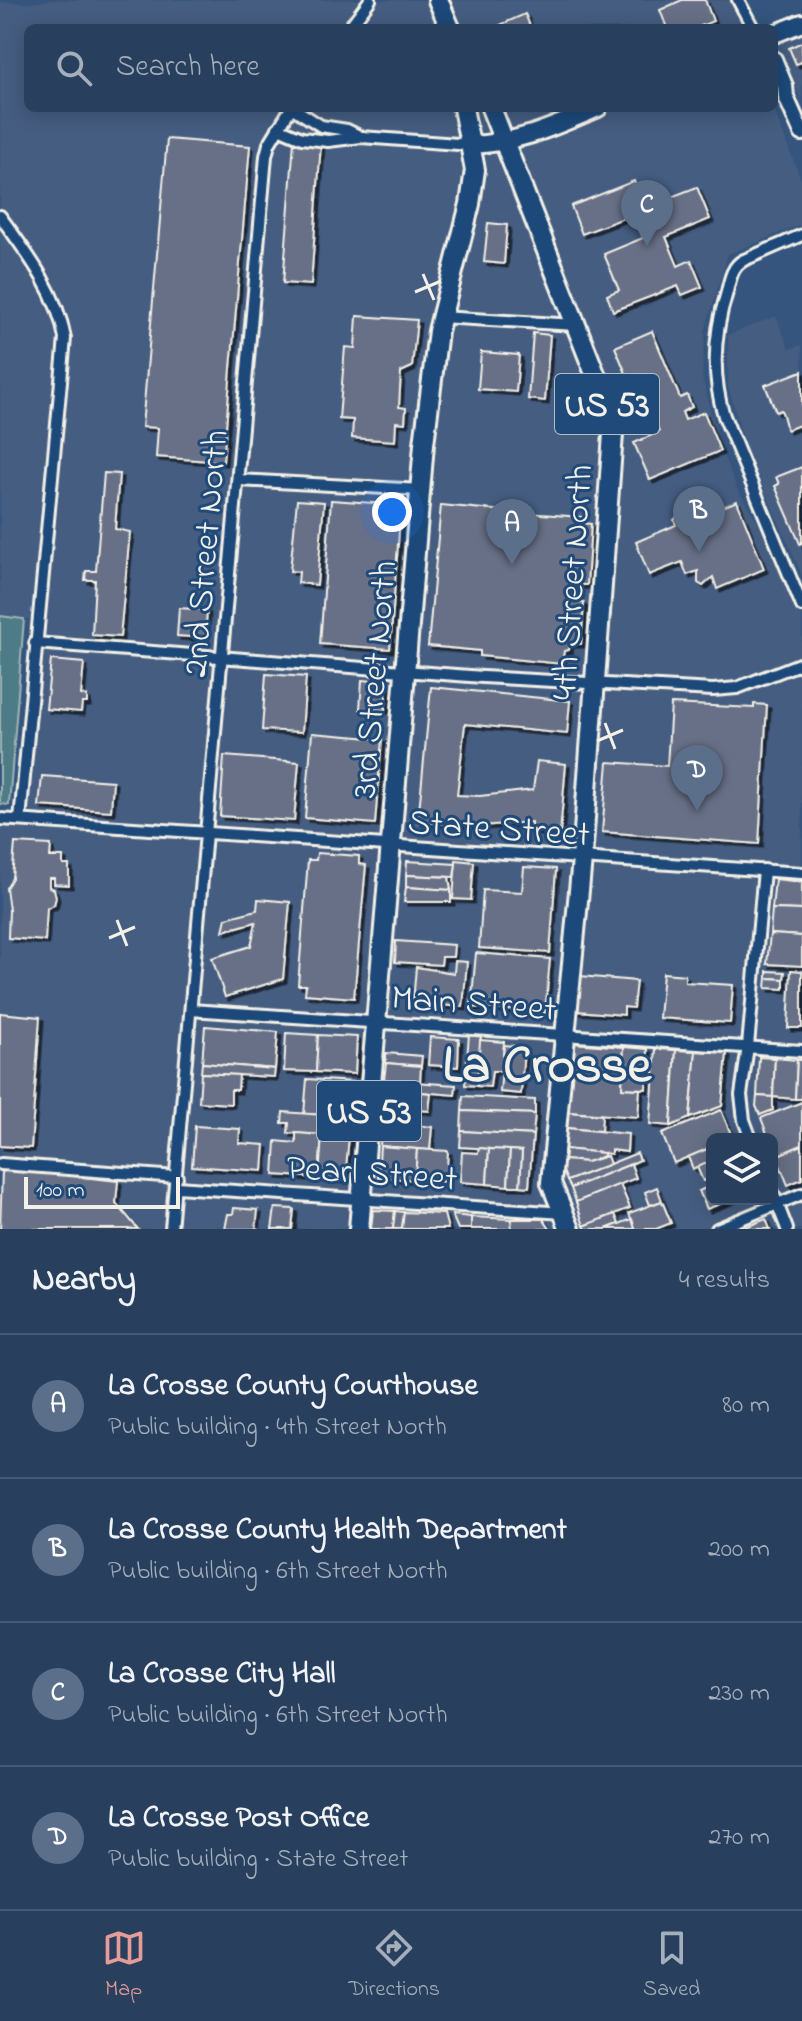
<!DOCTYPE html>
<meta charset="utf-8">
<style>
body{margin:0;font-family:"Indie Flower",sans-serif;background:#304764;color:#f1f3f6}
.controls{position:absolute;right:24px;bottom:24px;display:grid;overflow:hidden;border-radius:12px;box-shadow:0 4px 20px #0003}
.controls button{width:72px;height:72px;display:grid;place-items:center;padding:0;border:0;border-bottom:2px solid #445973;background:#28405e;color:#f1f3f6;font:40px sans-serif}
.scale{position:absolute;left:24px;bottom:20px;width:156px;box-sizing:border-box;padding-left:8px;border:4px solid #f4f1e8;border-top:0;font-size:22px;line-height:28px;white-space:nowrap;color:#f4f1e8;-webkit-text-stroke:6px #1f4a7a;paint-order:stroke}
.you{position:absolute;left:392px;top:512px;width:28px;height:28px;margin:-20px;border:6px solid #fff;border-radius:50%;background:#1a73e8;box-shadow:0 0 0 12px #1a73e833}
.badge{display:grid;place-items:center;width:52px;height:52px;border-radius:50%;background:#e69b98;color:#fff;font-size:26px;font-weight:700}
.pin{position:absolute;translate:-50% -66px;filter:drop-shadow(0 2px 4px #0008)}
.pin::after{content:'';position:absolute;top:42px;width:28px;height:24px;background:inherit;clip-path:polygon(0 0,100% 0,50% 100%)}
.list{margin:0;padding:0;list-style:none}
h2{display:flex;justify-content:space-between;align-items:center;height:104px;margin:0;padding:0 32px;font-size:34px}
h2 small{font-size:26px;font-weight:400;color:#a5afbc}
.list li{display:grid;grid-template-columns:52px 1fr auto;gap:24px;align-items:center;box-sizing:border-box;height:144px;padding:0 32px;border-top:2px solid #445973}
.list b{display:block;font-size:30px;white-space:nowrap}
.list p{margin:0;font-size:26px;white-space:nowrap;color:#a5afbc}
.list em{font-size:26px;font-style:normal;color:#a5afbc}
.icon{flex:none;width:44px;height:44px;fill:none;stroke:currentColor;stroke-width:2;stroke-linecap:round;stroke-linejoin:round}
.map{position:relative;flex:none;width:802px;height:1229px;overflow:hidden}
.search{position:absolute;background:#28405e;box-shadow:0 4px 20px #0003;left:24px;right:24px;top:24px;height:88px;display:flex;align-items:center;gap:20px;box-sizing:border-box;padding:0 28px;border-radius:12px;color:#a5afbc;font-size:30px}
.sheet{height:680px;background:#28405e}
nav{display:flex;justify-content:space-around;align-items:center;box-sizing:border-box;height:112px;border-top:2px solid #445973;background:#28405e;font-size:22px;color:#a5afbc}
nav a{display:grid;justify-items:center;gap:4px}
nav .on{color:#e69b98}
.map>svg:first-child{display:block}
</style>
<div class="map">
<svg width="802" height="1229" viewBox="0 0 802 1229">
<defs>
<filter id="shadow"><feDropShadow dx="3.5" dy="3.5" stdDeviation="0" flood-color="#0009"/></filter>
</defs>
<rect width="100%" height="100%" fill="#35557e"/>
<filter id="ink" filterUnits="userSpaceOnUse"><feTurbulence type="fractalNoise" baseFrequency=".0125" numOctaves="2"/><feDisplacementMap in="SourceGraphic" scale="16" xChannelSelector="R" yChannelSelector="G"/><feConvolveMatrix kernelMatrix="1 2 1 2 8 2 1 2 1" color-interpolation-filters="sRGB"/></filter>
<g filter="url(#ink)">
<g fill="#445d81" fill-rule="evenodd">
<path d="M52 0H738L753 28H28V108H773L802 182V224L728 254 705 331 702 378 724 457 737 488 789 575 802 606V1229H0V819L20 820 37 620 0 616V2L29 3ZM712 1139H772V1199H712Z"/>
<polygon points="802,23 802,103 794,84 774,91 774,34"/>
<polygon points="776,316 789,349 802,345 802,575 746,448 728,387 728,335"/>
</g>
<polygon fill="#4e7c86" stroke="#a1b6b7" stroke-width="2" points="0,616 24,619 9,805 0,804"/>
<g fill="#677087" stroke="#f4f1e8" stroke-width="2" filter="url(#shadow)">
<polygon points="682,0 705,0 713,21 696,28 667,28 660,10"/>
<polygon points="525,14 531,28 501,28 500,25"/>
<polygon points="802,42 802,62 796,64 789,48"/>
<polygon points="167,139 250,146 223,462 156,457 158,428 142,427"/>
<polygon points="294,141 321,143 311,285 283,283"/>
<polygon points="634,181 640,196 662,188 666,199 697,187 710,219 666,237 678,266 691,260 702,287 682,295 678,286 613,311 607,295 619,290 604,254 643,238 634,214 582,234 571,206"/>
<polygon points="488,223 507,225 504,264 484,262"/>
<polygon points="357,316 417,320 412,367 401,372 399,407 406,408 405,423 396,422 395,441 352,438 353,420 339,419 345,347 355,348"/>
<polygon points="652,331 680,398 687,395 692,407 682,412 685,420 704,412 720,451 650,480 634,443 659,432 655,422 636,430 631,416 642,412 615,347"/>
<polygon points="533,333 550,335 545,401 528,399"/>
<polygon points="481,352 519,355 516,392 478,389"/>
<polygon points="802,371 802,424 787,430 783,415 781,410 776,412 765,385"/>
<polygon points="802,467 802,543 800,544 775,486 779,484 776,477"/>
<polygon points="104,473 119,474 115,529 130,532 120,637 92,635 95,580 85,580 86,571 96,571"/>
<polygon points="297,500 324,502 317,585 298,583 299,572 290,571"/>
<polygon points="331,500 401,505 390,649 320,644"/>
<polygon points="737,501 764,569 717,589 713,577 703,586 698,583 698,571 687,575 682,562 649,575 636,542 676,525 674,520 677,517 681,523 697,517 694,509 704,505 706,510 709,508 710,503 715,510"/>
<polygon points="441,505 514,512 510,546 515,545 517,518 526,518 527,513 582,517 582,523 591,524 587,585 580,585 579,602 584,603 581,644 570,644 569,650 564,651 562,664 480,656 480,651 428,646"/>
<polygon points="179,608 207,610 205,638 177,636"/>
<polygon points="51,660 84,663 81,695 87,696 87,703 82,703 81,712 46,709"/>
<polygon points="266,674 306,677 302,732 262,730"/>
<polygon points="362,680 387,682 385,710 360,709"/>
<polygon points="431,687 570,701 567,734 465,724 457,795 480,796 533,790 537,761 566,764 560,834 531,831 531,822 481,826 418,822"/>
<polygon points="671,704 754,708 754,704 767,705 759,844 602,832 608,762 667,766"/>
<polygon points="312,733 382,739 375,824 305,818"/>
<polygon points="224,756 299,762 294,821 220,816"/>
<polygon points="42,776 113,781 111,811 39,806"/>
<polygon points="15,843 51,845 50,857 63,857 63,865 69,865 69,885 54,884 54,878 49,878 49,887 54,889 56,897 54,905 47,908 45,941 8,938 9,910 6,888 12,878"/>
<polygon points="317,853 359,856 359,864 366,865 354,998 305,994 306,985 298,985 308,860 316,860"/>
<polygon points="456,860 474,862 471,900 453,899"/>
<polygon points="407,861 456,864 454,877 406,875"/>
<polygon points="524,867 556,869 550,953 479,948 483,890 522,892"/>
<polygon points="406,875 449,877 451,890 406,887"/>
<polygon points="775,879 802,882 802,910 772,909"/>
<polygon points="406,887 451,890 451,902 404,902"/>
<polygon points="258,899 290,902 283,979 225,997 212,958 251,946 256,922 223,931 226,918 257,910"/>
<polygon points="772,909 802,910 802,936 770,934"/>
<polygon points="770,934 802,936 802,966 767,964"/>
<polygon points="396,941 454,945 453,957 442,957 441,965 395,962"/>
<polygon points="476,953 550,959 545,1013 471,1007"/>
<polygon points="455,961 467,962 463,1007 413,1003 416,967 454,973"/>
<polygon points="791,970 802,971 802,1028 788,1028"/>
<polygon points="767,971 785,972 784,979 767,978"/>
<polygon points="663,973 685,975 685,982 733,985 730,1023 659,1018"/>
<polygon points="580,976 636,981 633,1008 624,1007 624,1015 577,1011"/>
<polygon points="767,978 784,979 784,989 766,988"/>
<polygon points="0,1013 40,1017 31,1148 0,1146"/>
<polygon points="205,1026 278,1032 275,1069 202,1063"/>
<polygon points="286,1033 318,1035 316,1072 284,1071"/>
<polygon points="469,1034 481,1035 477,1086 465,1085"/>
<polygon points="318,1035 357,1037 355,1074 316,1072"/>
<polygon points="430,1037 459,1039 458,1067 428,1065"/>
<polygon points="480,1040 504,1042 502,1071 492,1071 490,1087 477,1086"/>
<polygon points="573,1043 624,1047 622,1088 640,1089 638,1117 568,1112"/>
<polygon points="504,1045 524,1047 521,1094 500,1092"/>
<polygon points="624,1047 648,1049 646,1089 622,1088"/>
<polygon points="656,1049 676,1050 671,1126 650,1124"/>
<polygon points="676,1050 696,1051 690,1118 671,1126"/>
<polygon points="696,1051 727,1053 722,1106 690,1118"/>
<polygon points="386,1053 422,1056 421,1066 386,1063"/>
<polygon points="759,1057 775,1058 773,1097 757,1096"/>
<polygon points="775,1058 797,1060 795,1099 773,1097"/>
<polygon points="797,1060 802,1060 802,1099 795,1099"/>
<polygon points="202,1063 275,1069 274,1077 201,1073"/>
<polygon points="386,1063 421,1066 420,1082 384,1080"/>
<polygon points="201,1073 239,1075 238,1090 231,1090 231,1104 199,1102"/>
<polygon points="307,1079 353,1082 351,1117 304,1114"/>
<polygon points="384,1080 456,1085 455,1095 384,1089"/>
<polygon points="384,1089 431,1093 429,1111 382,1107"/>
<polygon points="463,1096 535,1100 535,1114 462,1111"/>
<polygon points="757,1096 773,1097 773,1110 760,1115 756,1106"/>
<polygon points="802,1102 802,1145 776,1156 772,1139 769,1139 761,1118"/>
<polygon points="721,1110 733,1139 712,1139 712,1147 674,1163 662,1134"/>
<polygon points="462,1111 535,1114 533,1135 461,1131"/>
<polygon points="283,1112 351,1117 349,1136 288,1133 289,1123 282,1123"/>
<polygon points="568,1112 602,1115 601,1131 566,1128"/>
<polygon points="382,1122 432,1127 430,1150 380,1146"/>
<polygon points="195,1126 240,1129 239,1143 265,1145 263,1171 192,1166"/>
<polygon points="566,1128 628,1134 627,1152 611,1150 611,1154 564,1149"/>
<polygon points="461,1131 533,1135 529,1187 520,1186 522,1151 460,1147"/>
<polygon points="296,1133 322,1135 319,1178 274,1175 276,1141 296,1143"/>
<polygon points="322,1135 349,1136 345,1180 319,1178"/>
<polygon points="802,1145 802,1179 788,1185 776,1156"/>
<polygon points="380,1146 417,1149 415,1180 378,1177"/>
<polygon points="712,1147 712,1161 693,1169 688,1157"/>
<polygon points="479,1148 489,1149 487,1184 460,1182 462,1152 478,1153"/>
<polygon points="417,1149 448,1151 446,1182 415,1180"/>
<polygon points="489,1149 510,1150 508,1186 487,1184"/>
<polygon points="564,1149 604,1153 604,1156 587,1162 563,1160"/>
<polygon points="510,1150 522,1151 520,1186 508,1186"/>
<polygon points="637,1153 640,1160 631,1164 571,1188 567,1181"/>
<polygon points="607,1156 610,1164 567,1181 563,1171 563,1160 587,1162"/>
<polygon points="712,1161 712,1177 703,1181 697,1167"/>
<polygon points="631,1164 636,1178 576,1202 571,1188"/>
<polygon points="10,1169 118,1181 116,1203 138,1229 0,1229 2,1172"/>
<polygon points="620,1184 630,1208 584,1226 576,1202"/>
<polygon points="712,1185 712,1199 733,1199 707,1209 699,1191"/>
<polygon points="657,1187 662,1201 650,1205 645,1192"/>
<polygon points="662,1201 671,1223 656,1229 635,1229 629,1213"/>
<polygon points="234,1208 258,1210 256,1228 259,1229 225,1229 228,1214 233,1214"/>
<polygon points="275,1208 294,1209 292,1229 272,1229"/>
<polygon points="373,1210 395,1211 393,1229 371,1229"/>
<polygon points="395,1211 404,1212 402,1229 393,1229"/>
<polygon points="404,1212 444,1214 448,1229 402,1229"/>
<polygon points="615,1214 619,1224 606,1229 586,1229 584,1226"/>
<polygon points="452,1215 471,1217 471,1229 458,1229"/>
<polygon points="471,1217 512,1219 511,1229 471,1229"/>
<polygon points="512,1219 543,1219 550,1229 511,1229"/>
<polygon points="632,1219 635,1229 606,1229"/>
<polygon points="766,1219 770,1229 741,1229"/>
</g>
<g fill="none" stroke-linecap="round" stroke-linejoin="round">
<g stroke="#f4f1e8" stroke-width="16">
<g id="street">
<polyline points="738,0 753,28"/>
<polyline points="349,28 370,0"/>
<polyline points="293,108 321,126 347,130 361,137"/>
<polyline points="278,128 302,138 328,141 361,137 472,145"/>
<path d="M0 216C27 253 57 292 65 338L20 820"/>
<path d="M802 235 744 260C732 266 730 279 727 292 714 333 711 374 724 416L802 606"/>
<polyline points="440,317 576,325"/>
<polyline points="239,480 421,490"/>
<polyline points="35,643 483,677 713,690 737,688 802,663"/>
<polyline points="0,819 802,873"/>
<polyline points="191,1010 802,1051"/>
<polyline points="751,1139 744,1120 741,1095 748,1046 764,870"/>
<polyline points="1,1164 177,1177"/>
<polyline points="177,1187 564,1213"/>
<polyline points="772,1190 787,1229"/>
<polyline points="171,1229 266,156 269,144 291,108"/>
<polyline points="717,1229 802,1194"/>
</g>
</g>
<g stroke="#f4f1e8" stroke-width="20">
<polyline id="secondary" points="774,59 785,86 786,97 802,133"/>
</g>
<g stroke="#f4f1e8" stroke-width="22">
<g id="primary">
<polyline points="774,34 802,23"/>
<path d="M472 145C522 142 553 127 598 108"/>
</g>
</g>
<g stroke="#f4f1e8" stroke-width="24">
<g id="highway">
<polyline points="438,0 450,28"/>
<polyline points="491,108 610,412 613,434 582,859 551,1183 570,1229"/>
<polyline points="359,1229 424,444 438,331 470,204 475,170 463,108"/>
</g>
</g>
<use href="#street" stroke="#1f4a7a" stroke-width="10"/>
<use href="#secondary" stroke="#1f4a7a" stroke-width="14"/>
<use href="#primary" stroke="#1f4a7a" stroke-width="16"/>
<use href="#highway" stroke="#1f4a7a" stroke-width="18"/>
</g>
</g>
<path fill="none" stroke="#f4f1e8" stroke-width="3" d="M423 274 434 300M415 292 441 281M605 723 615 749M597 741 623 730M117 920 127 946M109 938 135 927"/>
<g text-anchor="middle" stroke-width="6" stroke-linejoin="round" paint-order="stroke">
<g fill="#1f4a7a" stroke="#b4bfc7" stroke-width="2">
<rect x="555" y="374" width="104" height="60" rx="6"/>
<rect x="317" y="1081" width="104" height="60" rx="6"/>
</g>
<g font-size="34" font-weight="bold" fill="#f4f1e8">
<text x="607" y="416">US 53</text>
<text x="369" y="1123">US 53</text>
</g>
<g font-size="36" fill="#f4f1e8" stroke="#1f4a7a">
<text transform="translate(203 553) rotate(-85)" y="13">2nd Street North</text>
<text transform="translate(570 582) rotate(-86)" y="13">4th Street North</text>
<text transform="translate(372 679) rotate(-85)" y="13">3rd Street North</text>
<text transform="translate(499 826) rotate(4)" y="13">State Street</text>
<text transform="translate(474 1001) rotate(4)" y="13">Main Street</text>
<text transform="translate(372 1171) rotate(4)" y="13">Pearl Street</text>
</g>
<g font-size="52" font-weight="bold" fill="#f4f1e8" stroke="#1f4a7a">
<text x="547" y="1081">La Crosse</text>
</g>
</g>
</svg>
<div class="controls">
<button><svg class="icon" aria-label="layers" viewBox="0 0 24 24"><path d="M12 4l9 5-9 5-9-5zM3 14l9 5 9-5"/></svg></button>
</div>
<div class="scale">100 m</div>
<div class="you"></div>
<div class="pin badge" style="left:512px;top:565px;background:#5c6f8a">A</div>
<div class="pin badge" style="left:699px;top:552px;background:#5c6f8a">B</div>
<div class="pin badge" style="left:647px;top:246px;background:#5c6f8a">C</div>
<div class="pin badge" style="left:697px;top:811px;background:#5c6f8a">D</div>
<div class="search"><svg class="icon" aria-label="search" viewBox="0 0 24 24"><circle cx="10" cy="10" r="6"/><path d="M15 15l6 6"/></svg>Search here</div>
</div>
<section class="sheet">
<h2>Nearby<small>4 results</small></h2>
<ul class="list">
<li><span class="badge" style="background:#5c6f8a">A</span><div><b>La Crosse County Courthouse</b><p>Public building · 4th Street North</p></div><em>80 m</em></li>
<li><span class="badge" style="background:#5c6f8a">B</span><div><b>La Crosse County Health Department</b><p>Public building · 6th Street North</p></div><em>200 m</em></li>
<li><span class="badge" style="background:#5c6f8a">C</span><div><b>La Crosse City Hall</b><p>Public building · 6th Street North</p></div><em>230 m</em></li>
<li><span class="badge" style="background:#5c6f8a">D</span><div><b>La Crosse Post Office</b><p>Public building · State Street</p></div><em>270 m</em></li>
</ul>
</section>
<nav>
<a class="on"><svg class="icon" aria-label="map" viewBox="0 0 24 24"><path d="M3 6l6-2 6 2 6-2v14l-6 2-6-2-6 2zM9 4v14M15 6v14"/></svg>Map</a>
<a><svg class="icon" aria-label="directions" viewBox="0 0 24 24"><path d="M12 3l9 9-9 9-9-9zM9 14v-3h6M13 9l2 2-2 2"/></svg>Directions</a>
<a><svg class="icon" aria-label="saved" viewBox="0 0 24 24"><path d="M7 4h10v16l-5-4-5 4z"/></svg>Saved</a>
</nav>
